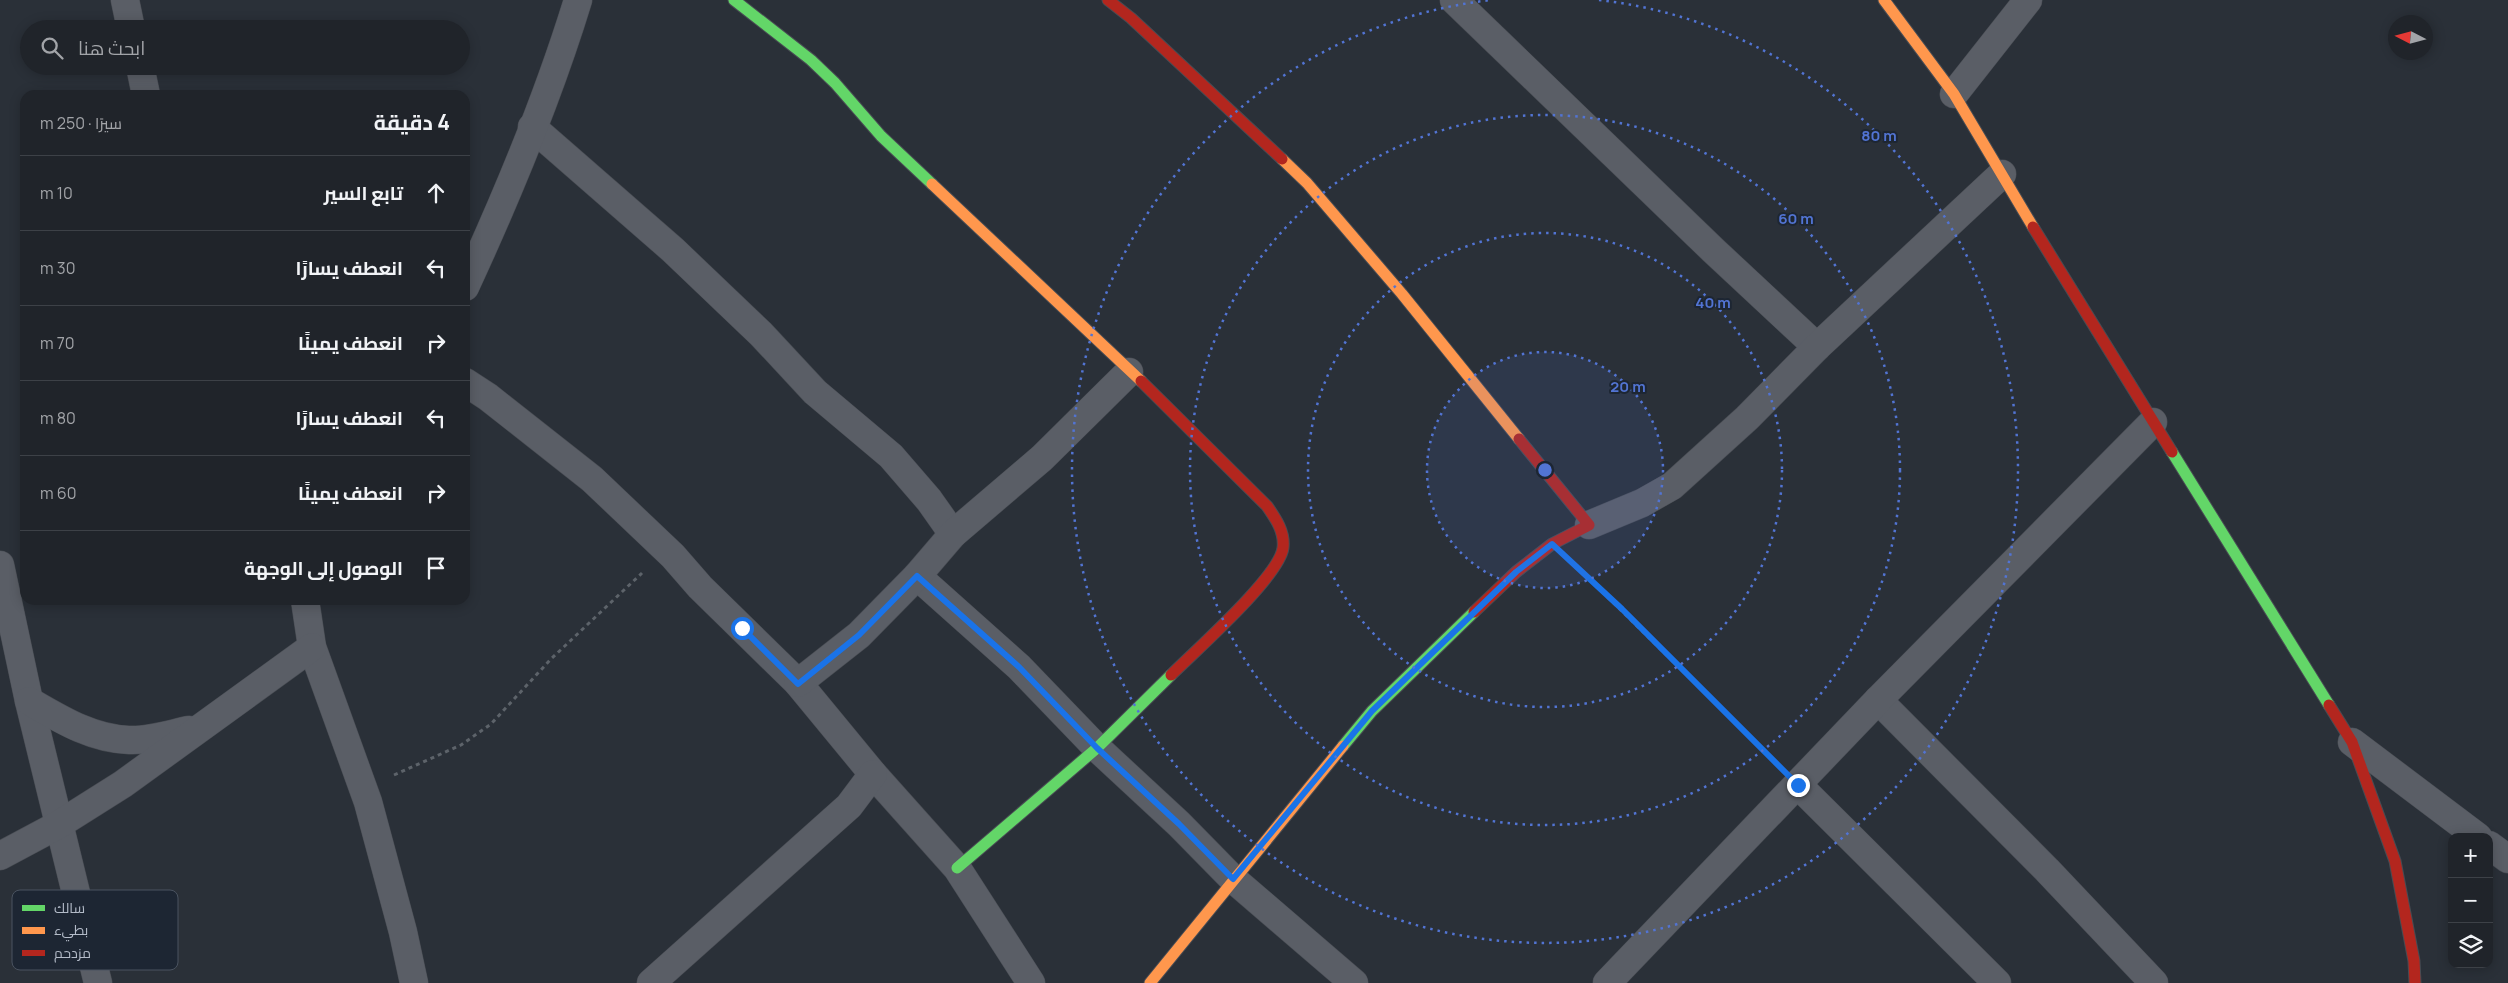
<!DOCTYPE html>
<html lang="ar">
<meta charset="utf-8">
<style>
body{margin:0;font-family:Manrope,Cairo,sans-serif;background:#2d3036;color:#f1f3f6;direction:rtl}
.controls{position:absolute;right:15px;bottom:15px;display:grid;overflow:hidden;border-radius:10px;box-shadow:0 2px 12px #0003}
.controls button{width:45px;height:45px;display:grid;place-items:center;padding:0;border:0;border-bottom:1px solid #3d4147;background:#20242a;color:#f1f3f6;font:25px sans-serif}
.compass{position:absolute;left:2388px;top:15px;width:45px;height:45px;border-radius:50%;background:#20242a;box-shadow:0 2px 12px #0003;rotate:276deg}
.stop{position:absolute;width:15px;height:15px;margin:-11px;border:4px solid #1a73e8;border-radius:50%;background:#fff}
.stop.end{background:#1a73e8;border-color:#fff;box-shadow:0 1px 5px #0008}
.list{margin:0;padding:0;list-style:none}
h2{display:flex;justify-content:space-between;align-items:center;height:65px;margin:0;padding:0 20px;font-size:21px}
h2 small{font-size:16px;font-weight:400;color:#a2a4a8}
.list li{display:grid;grid-template-columns:32px 1fr auto;gap:15px;align-items:center;box-sizing:border-box;height:75px;padding:0 20px;border-top:1px solid #3d4147}
.list b{display:block;font-size:19px;white-space:nowrap}
.list em{font-size:16px;font-style:normal;color:#a2a4a8}
.icon{flex:none;width:28px;height:28px;fill:none;stroke:currentColor;stroke-width:2;stroke-linecap:round;stroke-linejoin:round}
.map{position:relative;flex:none;width:2508px;height:983px;overflow:hidden;direction:ltr}
.search{position:absolute;background:#20242a;box-shadow:0 2px 12px #0003;left:20px;top:20px;width:450px;height:55px;display:flex;align-items:center;gap:12px;box-sizing:border-box;padding:0 18px;border-radius:28px;color:#a2a4a8;font-size:19px}
.panel{position:absolute;background:#20242a;box-shadow:0 2px 12px #0003;left:20px;top:90px;width:450px;height:515px;border-radius:15px;direction:rtl}
.map>svg:first-child{display:block}
</style>
<div class="map">
<svg width="2508" height="983" viewBox="0 0 2508 983">
<rect width="100%" height="100%" fill="#2a3038"/>
<g fill="none" stroke-linecap="round" stroke-linejoin="round">
<g stroke="#484c53" stroke-width="29">
<g id="street">
<polyline points="125,0 131,29"/>
<polyline points="1454,0 1713,250 1817,347"/>
<polyline points="140,66 146,95"/>
<polyline points="1954,94 2028,0"/>
<polyline points="532,127 673,250 761,334 815,392 891,456 929,500 953,534"/>
<path d="M465 287C508 194 548 98 578 0"/>
<polyline points="465,382 488,397 592,479 673,556 700,587 798,683 873,774 957,868 1031,983"/>
<polyline points="1589,525 1642,503 1672,486 1747,418 1817,347 2002,174"/>
<polyline points="0,565 29,701 98,983"/>
<polyline points="917,576 1019,667 1097,748 1179,824 1233,879 1354,983"/>
<polyline points="305,600 312,647 368,802 403,932 414,983"/>
<polyline points="798,683 859,635 917,576 953,534 1042,458 1129,372"/>
<polyline points="1878,700 2047,870 2154,983"/>
<path d="M29 701C60 719 92 739 129 740 149 741 170 734 189 730"/>
<polyline points="2352,742 2478,837"/>
<polyline points="1798,785 1997,983"/>
<polyline points="2489,845 2508,859"/>
<polyline points="0,856 58,825 123,784 312,647"/>
<polyline points="651,983 849,806 873,774"/>
<polyline points="1607,983 1878,700 2153,422"/>
</g>
</g>
<g stroke="#484c53" stroke-width="13">
<g id="fast">
<polyline points="734,0 811,60 835,83 881,136 932,184"/>
<polyline points="2172,452 2329,705"/>
<polyline points="1343,746 1372,711 1474,612"/>
<polyline points="957,868 1097,748 1171,675"/>
</g>
</g>
<g stroke="#484c53" stroke-width="13">
<g id="slow">
<polyline points="1884,0 1954,94 2033,227"/>
<polyline points="1282,159 1307,183 1402,294 1519,439"/>
<polyline points="932,184 1141,381"/>
<polyline points="1150,983 1343,746"/>
</g>
</g>
<g stroke="#484c53" stroke-width="13">
<g id="jam">
<polyline points="1108,0 1131,18 1282,159"/>
<polyline points="2033,227 2172,452"/>
<path d="M1141 381 1267 506C1276 519 1285 532 1283 548 1279 577 1195 651 1171 675"/>
<polyline points="1474,612 1516,572 1552,544 1589,525 1519,439"/>
<polyline points="2329,705 2352,742 2395,861 2414,961 2415,983"/>
</g>
</g>
<g stroke="#5d636a" stroke-width="3" stroke-dasharray="4 4" stroke-linecap="butt">
<polyline points="1579,569 1772,759"/>
<polyline points="394,775 461,745 491,724 551,659 642,573"/>
</g>
<use href="#street" stroke="#5a5e66" stroke-width="28"/>
<use href="#fast" stroke="#63d668" stroke-width="11"/>
<use href="#slow" stroke="#ff974d" stroke-width="11"/>
<use href="#jam" stroke="#b3261e" stroke-width="11"/>
</g>
<g fill="none" stroke-linecap="round" stroke-linejoin="round">
<polyline stroke="#1a73e8" stroke-width="6" points="742,628 798,684 859,635 917,576 1019,667 1097,748 1179,824 1233,879 1372,711 1516,572 1552,544 1622,609 1798,785"/>
</g>
<circle cx="1545" cy="470" r="118" fill="#5274d3" fill-opacity=".12"/>
<g fill="none" stroke="#5274d3" stroke-width="2.5" stroke-dasharray="2.5 5">
<circle cx="1545" cy="470" r="118"/>
<circle cx="1545" cy="470" r="237"/>
<circle cx="1545" cy="470" r="355"/>
<path d="M1599 0A473 473 0 1 1 1491 0"/>
</g>
<rect x="12" y="890" width="166" height="80" rx="8" fill="#1d2633" stroke="#4a5360" stroke-width="1"/>
<rect x="22" y="905" width="23" height="6" fill="#63d668"/>
<rect x="22" y="927" width="23" height="7" fill="#ff974d"/>
<rect x="22" y="950" width="23" height="6" fill="#b3261e"/>
<g font-size="14" fill="#b4bcc9">
<text x="54" y="913">سالك</text>
<text x="54" y="935">بطيء</text>
<text x="54" y="958">مزدحم</text>
</g>
<circle cx="1545" cy="470" r="8" fill="#5274d3" stroke="#1d2633" stroke-width="2.5"/>
<g font-size="15" text-anchor="middle" font-weight="bold" fill="#5274d3" stroke="#1d2633" stroke-width="4" stroke-linejoin="round" paint-order="stroke">
<text x="1879" y="141">80 m</text>
<text x="1796" y="224">60 m</text>
<text x="1713" y="308">40 m</text>
<text x="1628" y="392">20 m</text>
</g>
</svg>
<div class="controls">
<button>+</button>
<button>−</button>
<button><svg class="icon" aria-label="layers" viewBox="0 0 24 24"><path d="M12 4l9 5-9 5-9-5zM3 14l9 5 9-5"/></svg></button>
</div>
<svg class="compass" viewBox="-18 -18 36 36"><path d="M0-13l5 13h-10z" fill="#e53935"/><path d="M0 13l5-13h-10z" fill="#a2a4a8"/></svg>
<div class="stop" style="left:742px;top:628px"></div>
<div class="stop end" style="left:1798px;top:785px"></div>
<div class="search"><svg class="icon" aria-label="search" viewBox="0 0 24 24"><circle cx="10" cy="10" r="6"/><path d="M15 15l6 6"/></svg>ابحث هنا</div>
<section class="panel">
<h2>4 دقيقة<small>سيرًا · 250 m</small></h2>
<ul class="list">
<li><svg class="icon" aria-label="ahead" viewBox="0 0 24 24"><path d="M12 20V5M6 11l6-6 6 6"/></svg><div><b>تابع السير</b></div><em>10 m</em></li>
<li><svg class="icon" aria-label="left" viewBox="0 0 24 24"><path d="M17 20v-9H6M10 6l-5 5 5 5"/></svg><div><b>انعطف يسارًا</b></div><em>30 m</em></li>
<li><svg class="icon" aria-label="right" viewBox="0 0 24 24"><path d="M7 20v-9h11M14 6l5 5-5 5"/></svg><div><b>انعطف يمينًا</b></div><em>70 m</em></li>
<li><svg class="icon" aria-label="left" viewBox="0 0 24 24"><path d="M17 20v-9H6M10 6l-5 5 5 5"/></svg><div><b>انعطف يسارًا</b></div><em>80 m</em></li>
<li><svg class="icon" aria-label="right" viewBox="0 0 24 24"><path d="M7 20v-9h11M14 6l5 5-5 5"/></svg><div><b>انعطف يمينًا</b></div><em>60 m</em></li>
<li><svg class="icon" aria-label="arrive" viewBox="0 0 24 24"><path d="M6 21V4h12l-3 4 3 4H6"/></svg><div><b>الوصول إلى الوجهة</b></div></li>
</ul>
</section>
</div>
